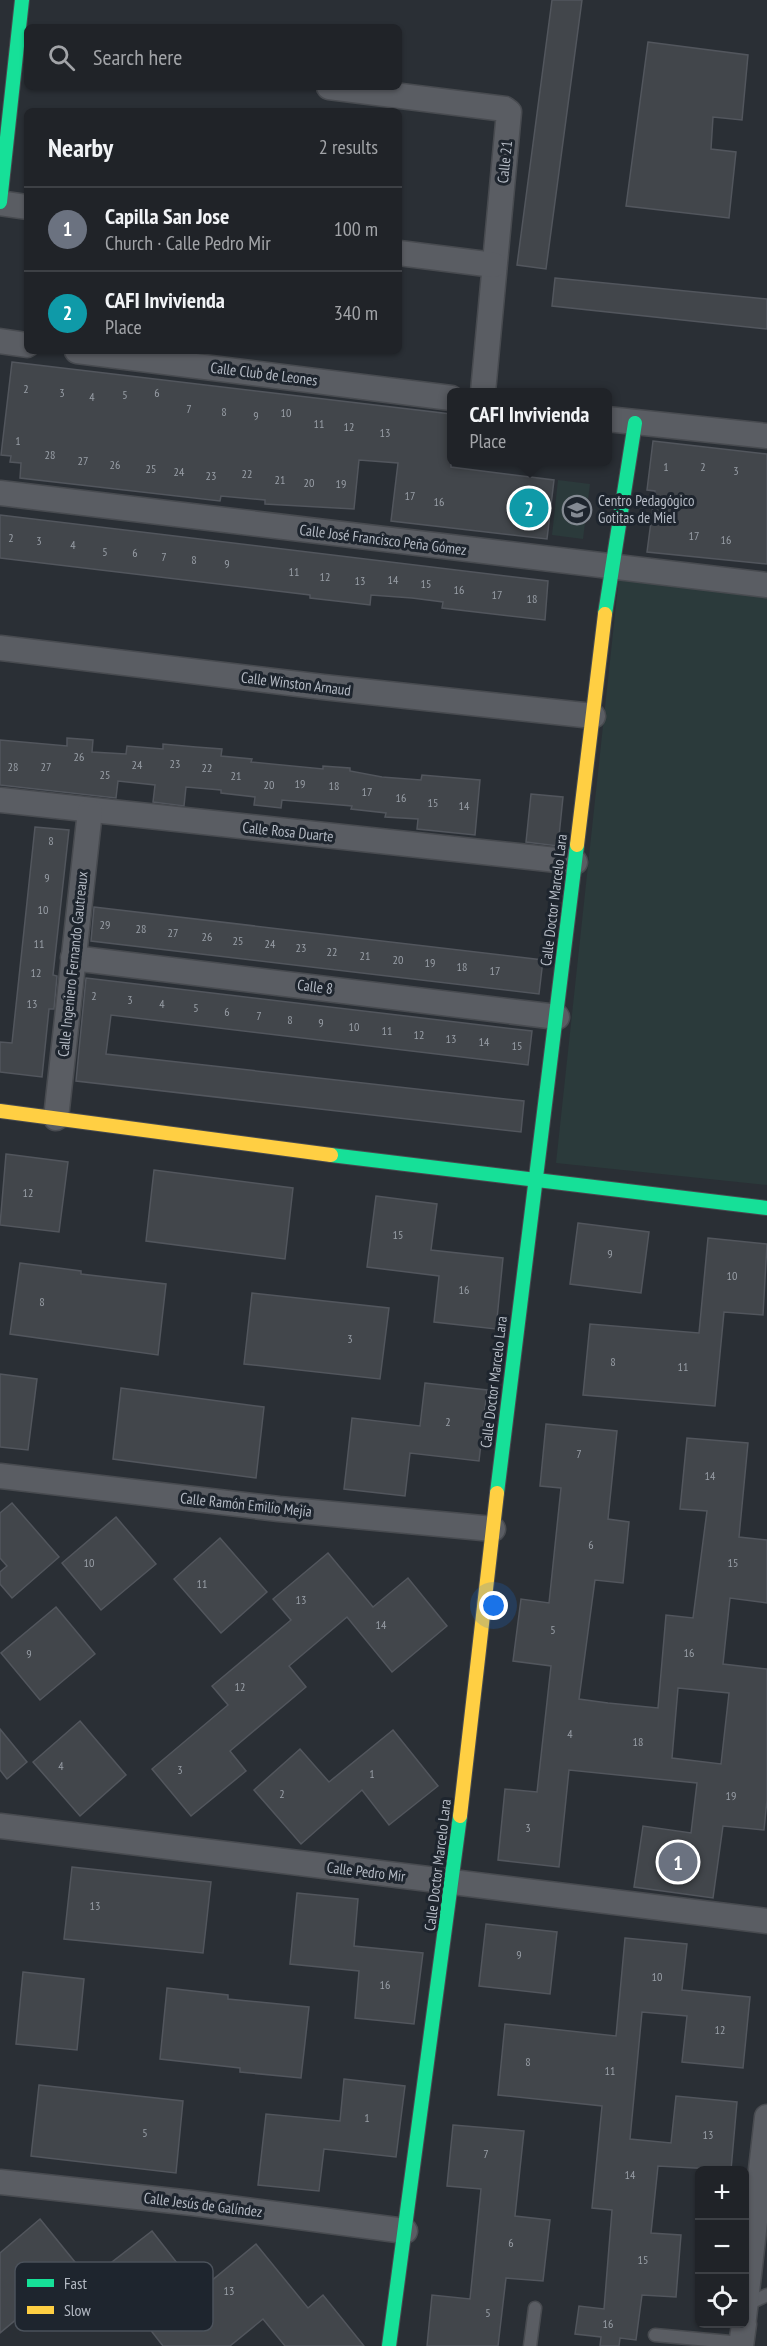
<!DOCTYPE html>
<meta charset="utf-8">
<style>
body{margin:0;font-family:"PT Sans Narrow",sans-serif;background:#282b30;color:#f1f3f6}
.controls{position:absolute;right:18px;bottom:18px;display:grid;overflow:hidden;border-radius:9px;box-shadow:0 2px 4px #0004}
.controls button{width:54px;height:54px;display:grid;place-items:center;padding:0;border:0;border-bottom:2px solid #3d4045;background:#202328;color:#f1f3f6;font:30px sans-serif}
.you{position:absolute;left:494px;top:1606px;width:21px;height:21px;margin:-15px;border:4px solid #fff;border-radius:50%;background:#1a73e8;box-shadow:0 0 0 9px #1a73e833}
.badge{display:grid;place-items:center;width:39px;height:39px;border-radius:50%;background:#bca0f2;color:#fff;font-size:20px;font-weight:700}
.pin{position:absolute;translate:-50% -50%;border:3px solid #fff;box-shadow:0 2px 6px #0006}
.popup{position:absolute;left:447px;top:388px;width:165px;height:78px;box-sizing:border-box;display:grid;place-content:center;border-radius:9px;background:#202328;filter:drop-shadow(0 2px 4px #0005);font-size:20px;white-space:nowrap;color:#a2a4a8}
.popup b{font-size:22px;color:#f1f3f6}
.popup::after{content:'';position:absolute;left:50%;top:100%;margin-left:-12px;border:12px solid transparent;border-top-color:#202328}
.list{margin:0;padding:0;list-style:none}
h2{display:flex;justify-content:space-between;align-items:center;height:78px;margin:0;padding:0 24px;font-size:26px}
h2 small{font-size:20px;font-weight:400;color:#a2a4a8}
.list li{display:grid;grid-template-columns:39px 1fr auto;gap:18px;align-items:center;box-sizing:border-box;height:84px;padding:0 24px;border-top:2px solid #3d4045}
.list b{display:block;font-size:22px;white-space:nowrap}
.list p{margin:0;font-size:20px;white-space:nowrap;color:#a2a4a8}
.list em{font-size:20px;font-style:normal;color:#a2a4a8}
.icon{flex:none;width:33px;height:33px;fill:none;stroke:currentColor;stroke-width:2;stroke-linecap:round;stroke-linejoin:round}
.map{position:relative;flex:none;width:767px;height:2346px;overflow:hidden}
.search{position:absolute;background:#202328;box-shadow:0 2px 4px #0004;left:24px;top:24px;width:378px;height:66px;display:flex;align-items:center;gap:15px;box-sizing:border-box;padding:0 21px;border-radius:9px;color:#a2a4a8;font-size:22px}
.panel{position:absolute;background:#202328;box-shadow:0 2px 4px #0004;left:24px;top:108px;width:378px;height:246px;border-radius:9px}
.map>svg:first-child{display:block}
</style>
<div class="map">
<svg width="767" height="2346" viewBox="0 0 767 2346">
<rect width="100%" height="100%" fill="#2a2f35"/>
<g fill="#2b3a3b">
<polygon points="558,480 590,484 583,539 552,535"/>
<polygon points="619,577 767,593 767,1185 556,1163"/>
</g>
<g fill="#42464b" stroke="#52565d" stroke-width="1.5" fill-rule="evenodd">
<polygon points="552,0 582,0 546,269 517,265"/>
<polygon points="648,42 748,55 742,120 713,117 711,149 736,152 729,218 626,206"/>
<polygon points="555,278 767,299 767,329 552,306"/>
<polygon points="12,362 451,414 451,467 554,480 547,539 391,521 398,463 359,460 354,509 282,505 265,504 265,500 221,496 220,501 20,478 21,463 10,462 11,456 1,455"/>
<polygon points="653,441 767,454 767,564 647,552 655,491 647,490"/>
<polygon points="0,515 548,581 545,620 442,608 443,602 412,598 371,595 370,605 345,602 310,598 310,595 0,558"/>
<polygon points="67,738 93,740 92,752 126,754 127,746 163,749 163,744 196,747 222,749 221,756 252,759 251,762 323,769 323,766 350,768 350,771 382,777 421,780 422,775 480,780 475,835 417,829 418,819 385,817 386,813 351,809 352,806 282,800 281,808 254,805 255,797 221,793 221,790 186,787 184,806 153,802 155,785 118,781 116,798 0,785 0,740 67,746"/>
<polygon points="531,794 563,797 558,846 526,842"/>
<polygon points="35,827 69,830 53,975 57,976 54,1009 49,1009 42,1077 0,1072 0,1042 12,1043"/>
<polygon points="94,907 543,960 539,994 91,941"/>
<polygon points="86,978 532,1031 528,1065 111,1015 106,1054 524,1101 521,1132 76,1081"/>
<polygon points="6,1154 68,1162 59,1232 0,1225"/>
<polygon points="154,1170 293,1188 285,1259 146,1241"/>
<polygon points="376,1196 437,1204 431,1250 503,1258 496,1329 434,1322 439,1276 367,1267"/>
<polygon points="578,1223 649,1232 641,1293 570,1284"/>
<polygon points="708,1238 767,1244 763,1315 724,1312 715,1406 583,1395 590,1324 699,1333"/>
<polygon points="20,1263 81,1271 81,1274 166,1284 158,1355 10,1334"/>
<polygon points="252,1293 389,1308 380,1379 244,1364"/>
<polygon points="0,1374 37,1379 28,1450 0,1447"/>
<polygon points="425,1383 487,1390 479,1461 410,1453 405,1496 344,1489 352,1418 420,1426"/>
<polygon points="121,1388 264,1407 256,1478 113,1459"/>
<path d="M546 1424 617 1431 608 1519 629 1522 623 1583 595 1580 579 1699 608 1703 658 1708 666 1615 693 1618 707 1511 680 1509 687 1438 748 1443 739 1537 767 1540V1603L730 1598 723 1664 767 1669V1800L764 1830 723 1826 713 1898 634 1887 643 1826 691 1833 697 1783 569 1770 559 1867 498 1860 505 1789 537 1792 551 1666 513 1661 521 1599 549 1603 561 1488 540 1486ZM678 1688 729 1693 721 1764 672 1758Z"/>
<polygon points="12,1503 59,1557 12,1598 0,1584 0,1572 7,1566 0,1558 0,1513"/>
<polygon points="116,1517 156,1564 101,1610 62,1563"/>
<polygon points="220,1538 267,1592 221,1633 174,1579"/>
<polygon points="328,1553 373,1607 408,1578 447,1626 392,1672 347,1617 289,1666 306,1687 230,1751 246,1771 191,1816 152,1769 228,1705 212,1686 291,1620 273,1599"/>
<polygon points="56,1607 95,1654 40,1700 1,1653"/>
<polygon points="80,1721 126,1775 80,1816 33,1762"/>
<polygon points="0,1729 27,1762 7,1779 0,1770"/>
<polygon points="393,1730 438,1786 389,1825 362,1790 301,1844 254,1790 300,1749 329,1782"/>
<polygon points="72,1867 211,1882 203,1953 64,1939"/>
<polygon points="297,1893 358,1899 354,1946 423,1953 414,2024 355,2018 359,1971 290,1964"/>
<polygon points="486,1924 557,1932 550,1994 479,1986"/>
<polygon points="625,1938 687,1944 682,1990 750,1997 743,2068 682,2062 687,2016 642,2012 630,2139 671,2143 676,2096 737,2102 731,2170 658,2166 651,2233 681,2235 676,2297 642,2295 636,2340 620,2338 619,2346 600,2346 601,2337 575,2334 579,2306 604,2309 612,2210 592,2208 602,2106 498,2095 505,2024 616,2036"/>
<polygon points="23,1972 84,1979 77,2050 16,2044"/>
<polygon points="167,1988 228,1995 228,1999 309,2007 301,2078 240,2072 240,2068 160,2059"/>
<polygon points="344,2079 405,2086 396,2157 324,2149 319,2191 258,2185 266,2114 340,2121"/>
<polygon points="39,2085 183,2101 176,2173 31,2156"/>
<polygon points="453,2125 524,2131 515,2216 550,2220 543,2281 506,2278 498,2346 427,2346 432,2295 470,2299 481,2189 447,2186"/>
<polygon points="40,2219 79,2267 0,2333 0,2253"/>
<polygon points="152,2231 199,2291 256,2244 308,2308 323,2295 364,2346 285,2346 263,2319 230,2346 163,2346 103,2269"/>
</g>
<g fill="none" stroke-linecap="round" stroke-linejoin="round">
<g stroke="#484b50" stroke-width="15">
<g id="lane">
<polyline points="746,2305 767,2295"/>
<polyline points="655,2335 741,2343"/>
<polyline points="530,2346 535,2308"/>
</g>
</g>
<g stroke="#484b50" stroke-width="27">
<g id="street">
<polyline points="329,87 505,109 509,112 483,392"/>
<polyline points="0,203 27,207"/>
<polyline points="399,253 494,265"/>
<polyline points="0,341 27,345"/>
<polyline points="77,351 451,398"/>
<polyline points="607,419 767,436"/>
<polyline points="0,493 767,585"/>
<polyline points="0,648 323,687 593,716"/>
<polyline points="0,800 575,862"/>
<polyline points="73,958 557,1017"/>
<polyline points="56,1118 90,811"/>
<polyline points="0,1476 279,1509 493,1529"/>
<polyline points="0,1826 767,1921"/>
<polyline points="0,2182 192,2203 405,2231"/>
<polyline points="744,2318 767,2117"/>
<polyline points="741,2346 744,2324"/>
</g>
</g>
<g stroke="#484b50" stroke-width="16">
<g id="fast">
<polyline points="0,202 22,0"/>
<polyline points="605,614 635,423"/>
<polyline points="331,1155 767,1208"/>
<polyline points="497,1493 577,845"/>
<polyline points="389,2346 460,1816"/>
</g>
</g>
<g stroke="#484b50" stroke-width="16">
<g id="slow">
<polyline points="577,845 605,614"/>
<polyline points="0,1111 331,1155"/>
<polyline points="460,1816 497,1493"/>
</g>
</g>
<use href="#lane" stroke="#5a5d63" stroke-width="12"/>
<use href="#street" stroke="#5a5d63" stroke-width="24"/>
<use href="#fast" stroke="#16e098" stroke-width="14"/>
<use href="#slow" stroke="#ffcf43" stroke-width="14"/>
</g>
<defs>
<g id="school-ring" transform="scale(1.5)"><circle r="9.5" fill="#1e252e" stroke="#848a93" stroke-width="1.5"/><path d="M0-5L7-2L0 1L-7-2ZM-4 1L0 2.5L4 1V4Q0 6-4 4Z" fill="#848a93"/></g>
</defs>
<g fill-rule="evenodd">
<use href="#school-ring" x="577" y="510"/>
</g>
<g text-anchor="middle" stroke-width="6" stroke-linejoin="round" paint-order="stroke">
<g font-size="12" fill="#989ea6">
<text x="26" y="393">2</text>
<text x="62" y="397">3</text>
<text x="157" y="397">6</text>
<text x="125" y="399">5</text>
<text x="92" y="401">4</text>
<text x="189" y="413">7</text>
<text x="224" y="416">8</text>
<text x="286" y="417">10</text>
<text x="256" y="420">9</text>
<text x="319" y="428">11</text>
<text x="349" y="431">12</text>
<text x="385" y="437">13</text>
<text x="18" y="445">1</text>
<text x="50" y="459">28</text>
<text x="83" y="465">27</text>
<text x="115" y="469">26</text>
<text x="666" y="471">1</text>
<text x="703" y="471">2</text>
<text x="151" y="473">25</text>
<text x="736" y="475">3</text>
<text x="179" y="476">24</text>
<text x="247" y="478">22</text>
<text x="211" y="480">23</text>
<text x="280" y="484">21</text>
<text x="309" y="487">20</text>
<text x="341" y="488">19</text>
<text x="410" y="500">17</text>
<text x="439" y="506">16</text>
<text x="694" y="540">17</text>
<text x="11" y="542">2</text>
<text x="726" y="544">16</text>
<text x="39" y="545">3</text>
<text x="73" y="549">4</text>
<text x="105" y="556">5</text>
<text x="135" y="557">6</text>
<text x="164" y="561">7</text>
<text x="194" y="564">8</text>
<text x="227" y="568">9</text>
<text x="294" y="576">11</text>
<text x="325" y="581">12</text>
<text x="393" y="584">14</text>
<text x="360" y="585">13</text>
<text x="426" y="588">15</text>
<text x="459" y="594">16</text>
<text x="497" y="599">17</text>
<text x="532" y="603">18</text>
<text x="79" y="761">26</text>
<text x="175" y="768">23</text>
<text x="137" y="769">24</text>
<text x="13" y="771">28</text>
<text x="46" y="771">27</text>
<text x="207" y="772">22</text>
<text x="105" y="779">25</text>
<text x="236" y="780">21</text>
<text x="300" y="788">19</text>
<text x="269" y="789">20</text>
<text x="334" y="790">18</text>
<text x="367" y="796">17</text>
<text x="401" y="802">16</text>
<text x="433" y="807">15</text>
<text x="464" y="810">14</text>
<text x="51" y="845">8</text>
<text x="47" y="882">9</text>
<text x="43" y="914">10</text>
<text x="105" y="929">29</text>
<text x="141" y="933">28</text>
<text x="173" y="937">27</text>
<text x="207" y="941">26</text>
<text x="238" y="945">25</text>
<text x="39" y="948">11</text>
<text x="270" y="948">24</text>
<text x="301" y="952">23</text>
<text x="332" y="956">22</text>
<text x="365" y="960">21</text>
<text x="398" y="964">20</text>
<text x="430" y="967">19</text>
<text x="462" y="971">18</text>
<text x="495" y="975">17</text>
<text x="36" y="977">12</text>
<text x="94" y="1000">2</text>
<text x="130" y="1004">3</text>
<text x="32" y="1008">13</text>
<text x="162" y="1008">4</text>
<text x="196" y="1012">5</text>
<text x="227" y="1016">6</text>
<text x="259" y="1020">7</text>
<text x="290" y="1024">8</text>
<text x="321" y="1027">9</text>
<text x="354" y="1031">10</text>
<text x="387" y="1035">11</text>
<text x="419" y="1039">12</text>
<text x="451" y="1043">13</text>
<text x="484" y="1046">14</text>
<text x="517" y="1050">15</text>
<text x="28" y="1197">12</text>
<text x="398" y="1239">15</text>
<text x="610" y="1258">9</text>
<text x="732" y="1280">10</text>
<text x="464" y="1294">16</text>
<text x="42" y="1306">8</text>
<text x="350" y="1343">3</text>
<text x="613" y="1366">8</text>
<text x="683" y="1371">11</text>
<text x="448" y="1426">2</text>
<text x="579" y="1458">7</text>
<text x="710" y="1480">14</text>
<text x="591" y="1549">6</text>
<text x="89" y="1567">10</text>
<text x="733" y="1567">15</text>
<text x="202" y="1588">11</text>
<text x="301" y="1604">13</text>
<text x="381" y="1629">14</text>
<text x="553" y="1634">5</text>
<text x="689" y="1657">16</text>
<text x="29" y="1658">9</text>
<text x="240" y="1691">12</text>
<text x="570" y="1738">4</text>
<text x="638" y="1746">18</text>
<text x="61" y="1770">4</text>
<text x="180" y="1774">3</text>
<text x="372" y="1778">1</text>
<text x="282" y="1798">2</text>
<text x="731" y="1800">19</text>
<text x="528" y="1832">3</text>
<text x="95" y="1910">13</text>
<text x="519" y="1959">9</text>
<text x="657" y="1981">10</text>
<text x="385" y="1989">16</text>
<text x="720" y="2034">12</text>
<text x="528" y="2066">8</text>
<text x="610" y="2075">11</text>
<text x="367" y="2122">1</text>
<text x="145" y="2137">5</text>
<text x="708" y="2139">13</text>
<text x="486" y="2158">7</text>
<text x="630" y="2179">14</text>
<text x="511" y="2247">6</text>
<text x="643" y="2264">15</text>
<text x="229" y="2295">13</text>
<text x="488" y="2317">5</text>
<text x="608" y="2328">16</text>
</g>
<g font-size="15" fill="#b5bbc5" stroke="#1e252e">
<text transform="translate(505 162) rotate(-84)" y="5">Calle 21</text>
<text transform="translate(264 374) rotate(7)" y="5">Calle Club de Leones</text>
<text transform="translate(383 540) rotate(7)" y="5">Calle José Francisco Peña Gómez</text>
<text transform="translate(296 684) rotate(7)" y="5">Calle Winston Arnaud</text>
<text transform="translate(288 832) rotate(6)" y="5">Calle Rosa Duarte</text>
<text transform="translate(554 900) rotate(-83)" y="5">Calle Doctor Marcelo Lara</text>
<text transform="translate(73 964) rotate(-84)" y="5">Calle Ingeniero Fernando Gautreaux</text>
<text transform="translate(315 987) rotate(7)" y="5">Calle 8</text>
<text transform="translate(494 1382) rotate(-83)" y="5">Calle Doctor Marcelo Lara</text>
<text transform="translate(246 1505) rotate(6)" y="5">Calle Ramón Emilio Mejía</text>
<text transform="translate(438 1865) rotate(-83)" y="5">Calle Doctor Marcelo Lara</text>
<text transform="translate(366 1872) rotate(7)" y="5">Calle Pedro Mir</text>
<text transform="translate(203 2205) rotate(7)" y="5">Calle Jesús de Galíndez</text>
</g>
<g font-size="15" fill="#b5bbc5" stroke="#1e252e" text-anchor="start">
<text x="598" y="506">Centro Pedagógico<tspan x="598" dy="17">Gotitas de Miel</tspan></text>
</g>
</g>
<rect x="15" y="2262" width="198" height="69" rx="9" fill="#1e252e" stroke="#4b525b" stroke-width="1.5"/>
<rect x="27" y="2279" width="27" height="8" fill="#16e098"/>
<rect x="27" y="2306" width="27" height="8" fill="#ffcf43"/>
<g font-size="16" fill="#b5bbc5">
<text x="64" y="2289">Fast</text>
<text x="64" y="2316">Slow</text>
</g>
</svg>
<div class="controls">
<button>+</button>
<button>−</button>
<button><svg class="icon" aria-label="locate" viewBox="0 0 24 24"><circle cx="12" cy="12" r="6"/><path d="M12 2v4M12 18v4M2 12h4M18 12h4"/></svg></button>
</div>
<div class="you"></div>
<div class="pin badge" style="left:678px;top:1862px;background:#6b7280">1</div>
<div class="pin badge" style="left:529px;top:508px;background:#0f9aa8">2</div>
<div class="popup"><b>CAFI Invivienda</b>Place</div>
<div class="search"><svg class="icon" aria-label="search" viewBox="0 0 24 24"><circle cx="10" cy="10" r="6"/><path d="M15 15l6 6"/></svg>Search here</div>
<section class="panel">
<h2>Nearby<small>2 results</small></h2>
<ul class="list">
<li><span class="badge" style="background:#6b7280">1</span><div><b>Capilla San Jose</b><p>Church · Calle Pedro Mir</p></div><em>100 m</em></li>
<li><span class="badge" style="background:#0f9aa8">2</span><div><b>CAFI Invivienda</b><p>Place</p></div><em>340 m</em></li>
</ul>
</section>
</div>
